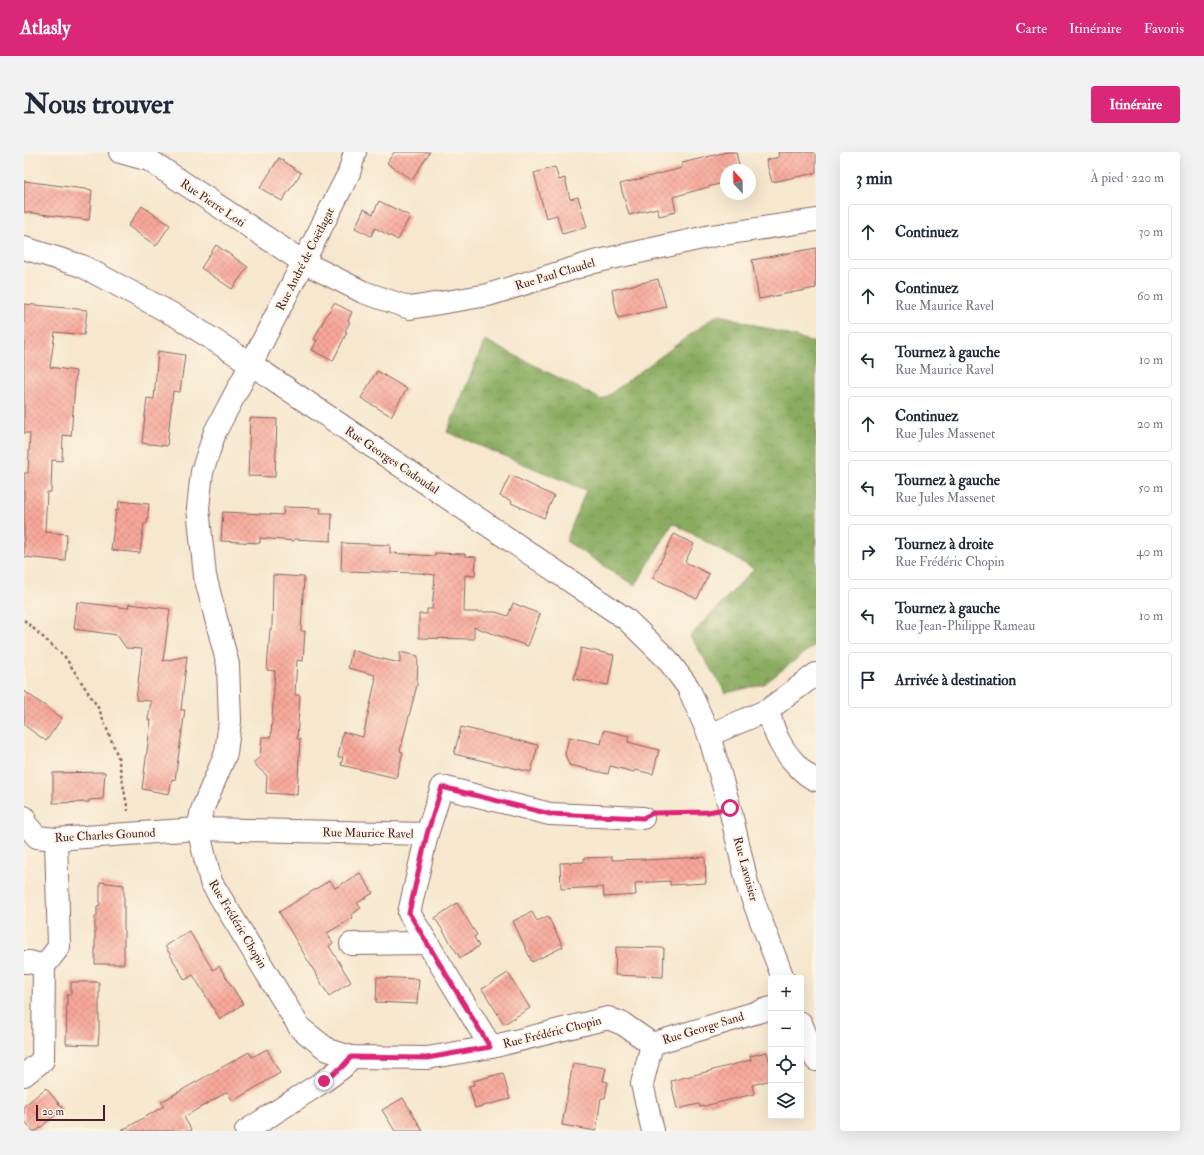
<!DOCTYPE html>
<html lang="fr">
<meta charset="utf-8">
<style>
body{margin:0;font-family:"IM FELL Double Pica",serif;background:#f2f2f3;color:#1f2937}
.controls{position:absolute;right:12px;bottom:12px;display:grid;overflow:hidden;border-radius:4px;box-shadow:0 4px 16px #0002}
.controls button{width:36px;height:36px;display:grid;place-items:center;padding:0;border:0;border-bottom:1px solid #e0e1e3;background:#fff;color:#1f2937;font:20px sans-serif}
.compass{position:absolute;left:696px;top:12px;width:36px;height:36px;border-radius:50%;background:#fff;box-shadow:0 4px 16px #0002;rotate:338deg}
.scale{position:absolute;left:12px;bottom:10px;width:69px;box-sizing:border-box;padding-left:4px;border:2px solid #4a1f2b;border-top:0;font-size:11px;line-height:14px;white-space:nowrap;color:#4a1f2b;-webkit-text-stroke:3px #fcf5e5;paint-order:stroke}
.stop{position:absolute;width:12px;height:12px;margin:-9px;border:3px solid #db2777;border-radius:50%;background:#fff}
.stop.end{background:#db2777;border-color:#fff;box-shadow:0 1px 4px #0008}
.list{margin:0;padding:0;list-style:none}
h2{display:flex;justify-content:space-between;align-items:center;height:52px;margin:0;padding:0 16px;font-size:17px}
h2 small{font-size:13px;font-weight:400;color:#747a83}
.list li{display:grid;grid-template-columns:26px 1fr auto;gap:12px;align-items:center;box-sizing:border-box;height:56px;margin:0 8px 8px;padding:0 8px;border:1px solid #e0e1e3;border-radius:4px}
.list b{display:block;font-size:15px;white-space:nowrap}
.list p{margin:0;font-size:13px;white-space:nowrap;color:#747a83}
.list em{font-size:13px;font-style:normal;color:#747a83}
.icon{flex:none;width:22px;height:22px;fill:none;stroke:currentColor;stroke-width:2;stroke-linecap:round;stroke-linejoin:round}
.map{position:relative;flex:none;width:792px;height:979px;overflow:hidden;border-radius:4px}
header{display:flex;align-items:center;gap:24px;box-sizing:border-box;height:56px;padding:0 20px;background:#db2777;color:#fff}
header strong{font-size:19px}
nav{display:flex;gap:22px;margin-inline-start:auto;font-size:14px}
.intro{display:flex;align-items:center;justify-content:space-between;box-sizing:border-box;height:96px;padding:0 24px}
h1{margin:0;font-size:28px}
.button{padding:10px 18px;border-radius:4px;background:#db2777;color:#fff;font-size:14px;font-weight:700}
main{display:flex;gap:24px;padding:0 24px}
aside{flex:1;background:#fff;border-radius:4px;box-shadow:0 4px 16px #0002}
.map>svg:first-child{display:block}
</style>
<header>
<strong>Atlasly</strong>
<nav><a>Carte</a><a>Itinéraire</a><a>Favoris</a></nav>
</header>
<div class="intro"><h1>Nous trouver</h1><a class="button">Itinéraire</a></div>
<main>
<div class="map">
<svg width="792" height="979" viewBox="0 0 792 979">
<defs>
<pattern id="forest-crowns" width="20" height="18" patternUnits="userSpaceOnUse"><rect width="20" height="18" fill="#8aac60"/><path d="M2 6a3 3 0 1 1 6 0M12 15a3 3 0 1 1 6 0" fill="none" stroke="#738b4f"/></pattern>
<pattern id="building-cross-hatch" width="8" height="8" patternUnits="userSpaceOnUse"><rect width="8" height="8" fill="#f7a799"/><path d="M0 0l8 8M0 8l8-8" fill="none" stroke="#d58f84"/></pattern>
</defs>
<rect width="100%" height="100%" fill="#fcf5e5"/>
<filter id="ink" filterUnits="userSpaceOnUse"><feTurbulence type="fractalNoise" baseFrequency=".025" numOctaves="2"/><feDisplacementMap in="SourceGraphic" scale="8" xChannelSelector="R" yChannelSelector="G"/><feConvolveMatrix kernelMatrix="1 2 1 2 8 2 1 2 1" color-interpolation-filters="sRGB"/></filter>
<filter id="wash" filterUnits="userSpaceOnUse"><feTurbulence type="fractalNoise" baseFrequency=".012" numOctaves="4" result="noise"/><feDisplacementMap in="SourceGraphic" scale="16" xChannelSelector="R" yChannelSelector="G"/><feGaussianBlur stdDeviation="0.9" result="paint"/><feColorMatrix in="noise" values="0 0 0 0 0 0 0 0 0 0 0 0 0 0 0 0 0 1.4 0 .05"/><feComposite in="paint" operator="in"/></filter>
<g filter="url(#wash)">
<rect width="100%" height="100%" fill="#f6e7ce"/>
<polygon fill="url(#forest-crowns)" stroke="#6a6646" points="694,162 792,191 792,492 740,532 702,541 666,484 730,417 649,371 611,434 542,389 562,338 423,280 461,188 578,248"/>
<g id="blocks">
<g fill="url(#building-cross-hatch)">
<polygon points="370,0 406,0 388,28 363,11"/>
<polygon points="703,0 712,0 716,18 702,18 702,30 649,45 652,60 635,64 633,56 605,63 596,32 658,16 658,11"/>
<polygon points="754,0 792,0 792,21 748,30 742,8 755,5"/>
<polygon points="255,6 277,21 258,49 236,36"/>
<polygon points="531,15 535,28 541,26 546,47 554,45 563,75 538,82 533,63 522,66 510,21"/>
<polygon points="0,29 68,38 65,68 0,60"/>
<polygon points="355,49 386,64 374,88 351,76 347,84 331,76 340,57 349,62"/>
<polygon points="118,54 146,73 132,94 104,74"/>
<polygon points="192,93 224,115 208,137 177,116"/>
<polygon points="792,96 792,136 735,147 728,108"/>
<polygon points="634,127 642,155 594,166 588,138"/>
<polygon points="310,151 328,160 324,169 326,170 321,179 323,180 309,209 288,198 293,188 290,187 304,160 305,160"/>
<polygon points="0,152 63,158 60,183 31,180 26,215 52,219 47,284 39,283 38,309 28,308 27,340 23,340 21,380 43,382 41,409 0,405 0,321 4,321 6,281 0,281"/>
<polygon points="134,199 161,203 156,240 149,239 143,294 118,291 123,246 130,247"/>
<polygon points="353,219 383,237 367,264 337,246"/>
<polygon points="226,266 253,267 251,325 224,324"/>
<polygon points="486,323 530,344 520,366 487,351 488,349 476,344"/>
<polygon points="95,349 125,352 123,372 120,372 116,401 87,398 92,358 94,358"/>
<polygon points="260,355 297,356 296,361 308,361 307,389 270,387 270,389 236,386 236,391 197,389 199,360 259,363"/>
<polygon points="650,382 670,392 661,410 685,422 673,447 629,426"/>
<polygon points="318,391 366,393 366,401 411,404 411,401 441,402 441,404 452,405 451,424 441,423 440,460 472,460 484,464 489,451 516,462 504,494 450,475 450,487 395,486 395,462 403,462 403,457 408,457 411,423 396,421 317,419"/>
<polygon points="249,423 280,425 277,479 281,479 279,509 273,508 271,543 276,543 273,587 276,587 273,643 242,641 243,624 229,611 236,605 238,585 247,585 251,519 243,518 246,477 248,477"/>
<polygon points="53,450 104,456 105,452 146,457 139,509 163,504 157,558 161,558 151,628 148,627 145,642 118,637 127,568 124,568 127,549 112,548 118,497 102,496 93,483 50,477"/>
<polygon points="557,496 590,503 584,533 550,527"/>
<polygon points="328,498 350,505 376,511 376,500 394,504 393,533 376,599 379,600 372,626 317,613 319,605 314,605 319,580 339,585 352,526 350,526 351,523 324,516"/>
<polygon points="0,539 38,566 22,589 0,573"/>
<polygon points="437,575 514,593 507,620 430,602"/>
<polygon points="580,578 605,584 604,590 635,598 629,622 611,618 610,620 586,614 584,622 545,613 541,602 545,585 577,592"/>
<polygon points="81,620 79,647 65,648 65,650 29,651 29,621"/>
<polygon points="588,705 588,708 621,707 621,708 681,705 682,731 646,733 646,729 611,731 612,743 580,745 579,735 537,737 536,711 560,710 560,706"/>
<polygon points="336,721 349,741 333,751 337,756 327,763 329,766 303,781 309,791 305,794 327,830 305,844 255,760 306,728 311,736"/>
<polygon points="76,730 100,733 100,812 71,812 71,765 73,765 73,754 76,753"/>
<polygon points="433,751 453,783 450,785 455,794 436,806 411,766"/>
<polygon points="508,760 513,769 524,764 539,795 508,810 489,769"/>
<polygon points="165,779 189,818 195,814 219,852 196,867 169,823 161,828 141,794"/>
<polygon points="592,795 640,796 639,825 591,823"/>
<polygon points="484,821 506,856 480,872 458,837"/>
<polygon points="353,825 395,827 393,852 352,850"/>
<polygon points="47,830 75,830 75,881 74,893 42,892 43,843 47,843"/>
<polygon points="243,897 256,921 209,949 203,940 160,965 168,979 97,979 140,954 137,950 225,900 228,905"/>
<polygon points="743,900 747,916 747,928 728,933 730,942 676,955 675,952 653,957 647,929 727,908 726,904"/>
<polygon points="549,911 582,916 579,929 584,930 581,946 577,946 572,979 538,973"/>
<polygon points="479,921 486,947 451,956 445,934 450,933 449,929"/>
<polygon points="22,936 39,957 12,979 9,979 0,968 0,954"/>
<polygon points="379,946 399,979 371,979 358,958"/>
</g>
</g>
</g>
<g filter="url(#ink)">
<use href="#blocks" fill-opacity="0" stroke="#866564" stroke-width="1"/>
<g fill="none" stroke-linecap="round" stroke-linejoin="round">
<g stroke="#866564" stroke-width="24">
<g id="minor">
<polyline points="96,0 125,8 279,110 339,140 386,156 464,143 570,110 687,84 792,68"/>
<polyline points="331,0 325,21 227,212 191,280 178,320 174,356 181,424 204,513 206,569 202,601 178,658 174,677 187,730 276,876 304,898 327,905 403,906 467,895 584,866 599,872 628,892"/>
<polyline points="0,96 58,114 154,165 227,212 602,467 643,507 664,535 685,583 706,657 724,735 759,826"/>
<path d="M744 558C747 568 750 580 755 589 761 601 779 623 792 628"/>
<polyline points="685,583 744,558 792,522"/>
<polyline points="0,665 0,670 13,685 32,687 174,677 403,682 418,635 526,662 619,666"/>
<polyline points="403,682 385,761 467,895"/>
<polyline points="327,792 403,791"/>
<polyline points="0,810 6,810 20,814 35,795 32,687"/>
<polyline points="777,871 792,908"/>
<polyline points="0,923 19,908 20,814"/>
<polyline points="222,979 300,929 319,915 327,905"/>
<polyline points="629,979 618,932 628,892 747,856"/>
</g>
</g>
<g stroke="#866564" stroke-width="2.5" stroke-dasharray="3 3" stroke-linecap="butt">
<polyline points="0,468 41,505 75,557 94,605 104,659"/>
<polyline points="641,661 684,660"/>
</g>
<use href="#minor" stroke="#fff" stroke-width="22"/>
</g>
</g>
<g fill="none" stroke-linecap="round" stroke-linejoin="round" filter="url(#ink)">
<polyline stroke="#db2777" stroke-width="5" points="300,929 319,914 327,905 403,906 466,895 385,761 403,682 418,635 526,662 619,666 629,661 684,660 706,656"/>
</g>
<g text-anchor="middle" stroke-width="4" stroke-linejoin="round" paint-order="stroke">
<g font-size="12" fill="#4a1f2b" stroke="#fcf5e5">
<text transform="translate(189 51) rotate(34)" y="4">Rue Pierre Loti</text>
<text transform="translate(281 107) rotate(-63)" y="4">Rue André de Coëtlagat</text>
<text transform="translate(531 122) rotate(-17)" y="4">Rue Paul Claudel</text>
<text transform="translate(368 308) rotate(34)" y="4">Rue Georges Cadoudal</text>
<text transform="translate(344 681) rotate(1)" y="4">Rue Maurice Ravel</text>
<text transform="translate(81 683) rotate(-3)" y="4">Rue Charles Gounod</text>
<text transform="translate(722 717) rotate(75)" y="4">Rue Lavoisier</text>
<text transform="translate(214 772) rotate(59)" y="4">Rue Frédéric Chopin</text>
<text transform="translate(679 876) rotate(-17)" y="4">Rue George Sand</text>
<text transform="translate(528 880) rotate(-14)" y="4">Rue Frédéric Chopin</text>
</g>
</g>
</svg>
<div class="controls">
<button>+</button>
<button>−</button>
<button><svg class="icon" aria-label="locate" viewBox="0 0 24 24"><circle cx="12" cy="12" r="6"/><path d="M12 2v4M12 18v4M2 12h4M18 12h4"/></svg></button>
<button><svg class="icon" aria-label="layers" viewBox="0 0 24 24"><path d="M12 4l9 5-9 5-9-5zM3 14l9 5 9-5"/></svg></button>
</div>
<svg class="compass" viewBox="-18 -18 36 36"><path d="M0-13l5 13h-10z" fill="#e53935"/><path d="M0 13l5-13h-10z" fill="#747a83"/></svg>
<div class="scale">20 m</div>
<div class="stop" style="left:706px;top:656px"></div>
<div class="stop end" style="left:300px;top:929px"></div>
</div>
<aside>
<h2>3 min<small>À pied · 220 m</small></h2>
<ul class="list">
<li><svg class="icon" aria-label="ahead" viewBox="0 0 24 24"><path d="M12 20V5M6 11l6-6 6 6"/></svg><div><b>Continuez</b></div><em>30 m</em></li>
<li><svg class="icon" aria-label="ahead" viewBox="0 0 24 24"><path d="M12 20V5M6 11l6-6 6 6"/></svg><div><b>Continuez</b><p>Rue Maurice Ravel</p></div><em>60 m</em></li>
<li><svg class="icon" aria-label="left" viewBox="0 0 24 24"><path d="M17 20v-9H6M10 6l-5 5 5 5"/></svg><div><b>Tournez à gauche</b><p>Rue Maurice Ravel</p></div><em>10 m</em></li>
<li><svg class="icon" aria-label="ahead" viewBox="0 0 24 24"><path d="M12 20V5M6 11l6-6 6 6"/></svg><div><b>Continuez</b><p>Rue Jules Massenet</p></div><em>20 m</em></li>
<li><svg class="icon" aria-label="left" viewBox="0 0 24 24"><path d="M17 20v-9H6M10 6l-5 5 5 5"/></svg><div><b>Tournez à gauche</b><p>Rue Jules Massenet</p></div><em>50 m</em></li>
<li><svg class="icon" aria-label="right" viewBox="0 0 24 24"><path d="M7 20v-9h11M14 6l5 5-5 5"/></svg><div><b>Tournez à droite</b><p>Rue Frédéric Chopin</p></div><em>40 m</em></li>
<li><svg class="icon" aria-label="left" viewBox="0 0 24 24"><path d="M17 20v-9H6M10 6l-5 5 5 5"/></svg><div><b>Tournez à gauche</b><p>Rue Jean-Philippe Rameau</p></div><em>10 m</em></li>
<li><svg class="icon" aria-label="arrive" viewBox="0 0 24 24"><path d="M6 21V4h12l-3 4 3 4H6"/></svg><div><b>Arrivée à destination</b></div></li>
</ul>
</aside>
</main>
